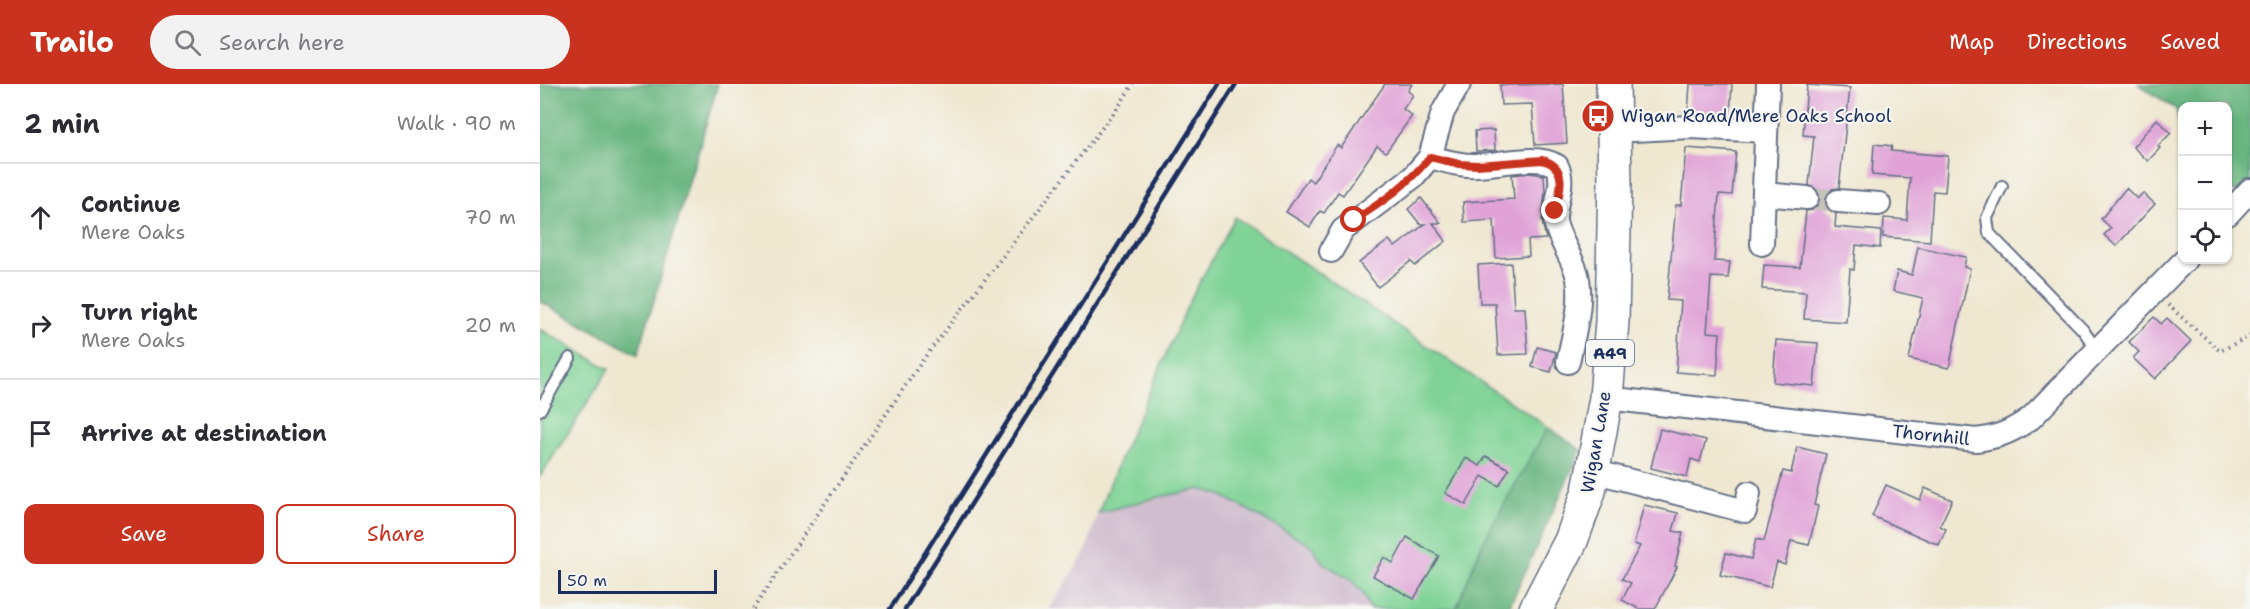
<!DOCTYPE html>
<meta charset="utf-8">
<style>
body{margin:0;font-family:"Shantell Sans",sans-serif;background:#f2f2f3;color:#2b2b33}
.controls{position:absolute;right:18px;top:18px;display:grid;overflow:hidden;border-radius:12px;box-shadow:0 2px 4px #0004}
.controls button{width:54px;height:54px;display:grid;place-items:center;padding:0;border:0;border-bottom:2px solid #e1e1e2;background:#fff;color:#2b2b33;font:30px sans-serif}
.scale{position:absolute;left:18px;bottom:15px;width:159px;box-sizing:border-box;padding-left:6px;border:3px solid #1b2f5e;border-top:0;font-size:16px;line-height:21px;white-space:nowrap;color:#1b2f5e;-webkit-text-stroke:4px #f6f6f2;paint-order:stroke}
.stop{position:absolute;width:18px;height:18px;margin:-14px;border:4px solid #c8321e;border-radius:50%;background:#fff}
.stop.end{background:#c8321e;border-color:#fff;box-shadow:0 2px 6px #0008}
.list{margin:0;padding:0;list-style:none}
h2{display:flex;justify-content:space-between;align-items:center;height:78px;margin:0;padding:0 24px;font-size:26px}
h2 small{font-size:20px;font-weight:400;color:#7c7c81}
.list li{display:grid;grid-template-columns:39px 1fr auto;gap:18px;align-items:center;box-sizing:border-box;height:108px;padding:0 24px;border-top:2px solid #e1e1e2}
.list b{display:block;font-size:22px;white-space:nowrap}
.list p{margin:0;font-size:20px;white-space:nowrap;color:#7c7c81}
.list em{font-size:20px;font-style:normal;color:#7c7c81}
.actions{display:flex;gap:12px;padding:18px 24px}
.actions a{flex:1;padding:14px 0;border:2px solid #c8321e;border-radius:12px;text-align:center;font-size:21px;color:#c8321e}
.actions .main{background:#c8321e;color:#fff}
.icon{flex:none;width:33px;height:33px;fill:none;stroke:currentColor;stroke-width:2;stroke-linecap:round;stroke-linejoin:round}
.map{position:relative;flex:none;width:1710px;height:525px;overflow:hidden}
header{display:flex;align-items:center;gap:36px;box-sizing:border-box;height:84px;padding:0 30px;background:#c8321e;color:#fff}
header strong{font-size:28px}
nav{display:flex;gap:33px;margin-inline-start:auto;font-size:21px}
.search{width:420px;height:54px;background:#f2f2f3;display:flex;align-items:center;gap:15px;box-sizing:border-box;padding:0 21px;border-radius:33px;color:#7c7c81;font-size:22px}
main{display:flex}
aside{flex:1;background:#fff}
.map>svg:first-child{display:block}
</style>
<header>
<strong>Trailo</strong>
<div class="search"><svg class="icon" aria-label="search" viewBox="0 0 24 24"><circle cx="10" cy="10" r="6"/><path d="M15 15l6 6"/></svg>Search here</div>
<nav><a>Map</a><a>Directions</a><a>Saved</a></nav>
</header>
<main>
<aside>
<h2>2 min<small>Walk · 90 m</small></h2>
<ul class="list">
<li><svg class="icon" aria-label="ahead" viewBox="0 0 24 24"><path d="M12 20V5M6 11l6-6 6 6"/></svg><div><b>Continue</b><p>Mere Oaks</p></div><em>70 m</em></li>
<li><svg class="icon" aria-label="right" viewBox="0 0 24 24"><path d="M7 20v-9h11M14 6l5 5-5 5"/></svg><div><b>Turn right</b><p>Mere Oaks</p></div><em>20 m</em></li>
<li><svg class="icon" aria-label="arrive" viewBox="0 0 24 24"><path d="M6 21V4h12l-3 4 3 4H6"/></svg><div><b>Arrive at destination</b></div></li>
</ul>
<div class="actions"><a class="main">Save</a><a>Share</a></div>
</aside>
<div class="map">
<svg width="1710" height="525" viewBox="0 0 1710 525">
<rect width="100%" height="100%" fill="#f6f6f2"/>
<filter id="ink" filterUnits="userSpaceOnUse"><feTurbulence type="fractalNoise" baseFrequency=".0167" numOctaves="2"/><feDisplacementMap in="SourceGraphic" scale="12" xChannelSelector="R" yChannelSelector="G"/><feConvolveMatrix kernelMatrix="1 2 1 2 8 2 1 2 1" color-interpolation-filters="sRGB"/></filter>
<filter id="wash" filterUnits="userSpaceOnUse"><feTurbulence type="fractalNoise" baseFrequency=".008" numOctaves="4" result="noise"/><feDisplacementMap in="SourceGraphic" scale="24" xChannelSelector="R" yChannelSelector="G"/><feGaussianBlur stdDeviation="1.35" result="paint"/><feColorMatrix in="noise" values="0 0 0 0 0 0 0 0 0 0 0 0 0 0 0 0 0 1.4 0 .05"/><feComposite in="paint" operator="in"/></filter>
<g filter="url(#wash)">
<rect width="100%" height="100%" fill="#efe7d0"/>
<polygon fill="#d0bdce" points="660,405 681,411 771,461 782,478 812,497 823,510 830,525 509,525 546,467 558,429 619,413"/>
<g fill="#80d396" stroke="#4e817a" stroke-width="1.5">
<polygon points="695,133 1008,343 943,458 916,525 830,525 823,510 812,497 782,478 771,461 681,411 660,405 619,413 558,429 582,370 649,218"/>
<polygon points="0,245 69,285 0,393"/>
</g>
<g fill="#68b57f" stroke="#42726e" stroke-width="1.5">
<polygon points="0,0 178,0 98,271 0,217"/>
<polygon points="1598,0 1710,0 1710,116 1688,104 1688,22 1642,22 1642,50 1636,25"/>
<polygon points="1008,343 1041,366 968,525 916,525 943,458"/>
</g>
<g id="blocks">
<g fill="#e0a2d7">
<polygon points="845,0 872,0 868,7 873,11 863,25 872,32 846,68 837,62 803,111 798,108 784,129 780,127 770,143 746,128 768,94 773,98 797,61 801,64"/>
<polygon points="1023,0 1027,59 995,61 992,20 961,21 960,1"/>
<polygon points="1150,0 1192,0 1190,32 1148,30"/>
<polygon points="1267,1 1310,4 1299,104 1292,105 1285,115 1286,123 1296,130 1295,143 1341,147 1340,164 1316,161 1314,186 1310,185 1306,238 1264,235 1266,208 1222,205 1224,181 1260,183 1266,127 1273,126 1280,116 1279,108 1269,101 1274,52 1263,51"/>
<polygon points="1617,35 1631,49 1618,62 1620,64 1608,77 1593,63"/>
<polygon points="954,46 955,66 936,67 935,47"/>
<polygon points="1334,60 1352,62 1351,67 1408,72 1405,108 1393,107 1390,157 1343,153 1344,134 1367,136 1370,94 1332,91"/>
<polygon points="1146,64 1196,68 1192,111 1179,110 1174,177 1190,178 1188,194 1171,193 1167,248 1180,249 1177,291 1136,288 1141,217 1127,216 1136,121 1141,121"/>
<polygon points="989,89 1004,91 1005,108 1002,136 1006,155 988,156 989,172 956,174 954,136 924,138 923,118 974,115 972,91"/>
<polygon points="1586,104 1597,115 1603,109 1615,120 1576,162 1564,151 1571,144 1561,135"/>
<polygon points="881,114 901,139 893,139 906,157 875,182 871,177 838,203 819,179 849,156 855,163 885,140 880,140 868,125"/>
<polygon points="1378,163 1426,173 1424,183 1430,185 1409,284 1369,275 1383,214 1353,207 1357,187 1372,191"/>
<polygon points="971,179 974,224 985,224 988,270 958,271 955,219 940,219 938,181"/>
<polygon points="1614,233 1621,240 1627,234 1651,257 1615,295 1593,274 1599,268 1589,258"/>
<polygon points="1236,256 1278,259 1274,302 1233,298"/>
<polygon points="997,263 1016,268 1011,288 992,283"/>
<polygon points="1120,345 1166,356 1160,378 1151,375 1147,393 1111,384"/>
<polygon points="1257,363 1286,370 1274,421 1278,422 1269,461 1251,457 1245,481 1237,478 1230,503 1180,491 1186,469 1211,475 1216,455 1224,457 1243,387 1251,389"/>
<polygon points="946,372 969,385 959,402 942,392 926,421 905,409 926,374 940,382"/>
<polygon points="1346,401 1380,416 1385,404 1412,416 1400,442 1406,445 1399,461 1332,432"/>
<polygon points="1104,421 1138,429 1133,447 1143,449 1135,482 1137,483 1115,525 1099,525 1082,516 1091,499 1082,495 1100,462 1094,460"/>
<polygon points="867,453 899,472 874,515 833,492 844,473 853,479"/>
</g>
</g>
</g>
<g filter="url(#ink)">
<use href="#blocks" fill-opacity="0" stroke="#656f86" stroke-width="1.5"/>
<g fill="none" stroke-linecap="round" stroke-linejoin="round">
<polyline stroke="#c5c2b9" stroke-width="22" stroke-dasharray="22 11" stroke-linecap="butt" points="1267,114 1298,117"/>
<g stroke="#656f86" stroke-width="14">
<g id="service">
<polyline points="1462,102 1447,134 1449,149 1543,246 1557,266"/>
<polyline points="0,326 30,274"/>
</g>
</g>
<g stroke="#656f86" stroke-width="26">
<g id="minor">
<polyline points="1075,47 1151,43 1226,47"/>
<path d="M890 73C905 77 921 82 937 81 960 81 997 69 1017 82 1026 100 1014 118 1015 136 1016 149 1031 172 1036 187 1045 215 1033 251 1028 278"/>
<polyline points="1224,110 1267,114"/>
<polyline points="1298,117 1339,120"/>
<polyline points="1688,130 1710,106"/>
<polyline points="1222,160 1228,0"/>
<polyline points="791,167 803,146 873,93 890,73 903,28 919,0"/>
<path d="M1066 314 1436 356C1459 353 1471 348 1491 334L1645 176"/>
<polyline points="1053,387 1205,427 1209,409"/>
</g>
</g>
<g stroke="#656f86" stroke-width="36">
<polyline id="trunk" points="996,525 1031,457 1049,407 1066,314 1072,237 1075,98 1073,0"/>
</g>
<g stroke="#656f86" stroke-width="4" stroke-dasharray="1.5 4.5" stroke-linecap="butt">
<polyline points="1628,221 1680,267 1710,252"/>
<polyline points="213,525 385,273 579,22 593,0"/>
</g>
<use href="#service" stroke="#fff" stroke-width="10"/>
<use href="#minor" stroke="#fff" stroke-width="22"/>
<use href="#trunk" stroke="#fff" stroke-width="33"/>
<g stroke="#1b2f5e" stroke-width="4.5">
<polyline points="350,525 679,0"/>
<polyline points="365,525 696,0"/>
</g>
</g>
</g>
<g fill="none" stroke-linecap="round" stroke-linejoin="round" filter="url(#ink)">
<path stroke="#c8321e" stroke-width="8" d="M814 136C843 118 868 100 890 73L919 80 937 81 1002 76C1028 82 1021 106 1015 127"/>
</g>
<defs>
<g id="bus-disc" transform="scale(1.725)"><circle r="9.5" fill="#c8321e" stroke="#f6f6f2"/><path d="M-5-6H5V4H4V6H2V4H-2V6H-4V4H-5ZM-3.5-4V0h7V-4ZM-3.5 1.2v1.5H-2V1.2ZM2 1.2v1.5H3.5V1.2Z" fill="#fff"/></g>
</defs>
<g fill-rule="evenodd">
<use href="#bus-disc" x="1058" y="32"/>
</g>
<g text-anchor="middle" stroke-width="4.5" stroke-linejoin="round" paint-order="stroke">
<rect fill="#f6f6f2" stroke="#5d6b8a" stroke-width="1.5" x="1046" y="256" width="48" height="26" rx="4.5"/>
<g font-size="16" font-weight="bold" fill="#1b2f5e">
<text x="1070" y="275">A49</text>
</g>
<g font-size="18" fill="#1b2f5e" stroke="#f6f6f2" text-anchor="start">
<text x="1081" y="38">Wigan Road/Mere Oaks School</text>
</g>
<g font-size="18" fill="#1b2f5e" stroke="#f6f6f2">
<text transform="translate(1391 351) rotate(6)" y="6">Thornhill</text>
<text transform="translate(1056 358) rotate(-80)" y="6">Wigan Lane</text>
</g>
</g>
</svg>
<div class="controls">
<button>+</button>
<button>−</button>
<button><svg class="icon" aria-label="locate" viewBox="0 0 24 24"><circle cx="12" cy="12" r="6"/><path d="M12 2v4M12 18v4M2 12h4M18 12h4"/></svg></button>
</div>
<div class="scale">50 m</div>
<div class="stop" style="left:814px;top:136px"></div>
<div class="stop end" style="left:1015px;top:127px"></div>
</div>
</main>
